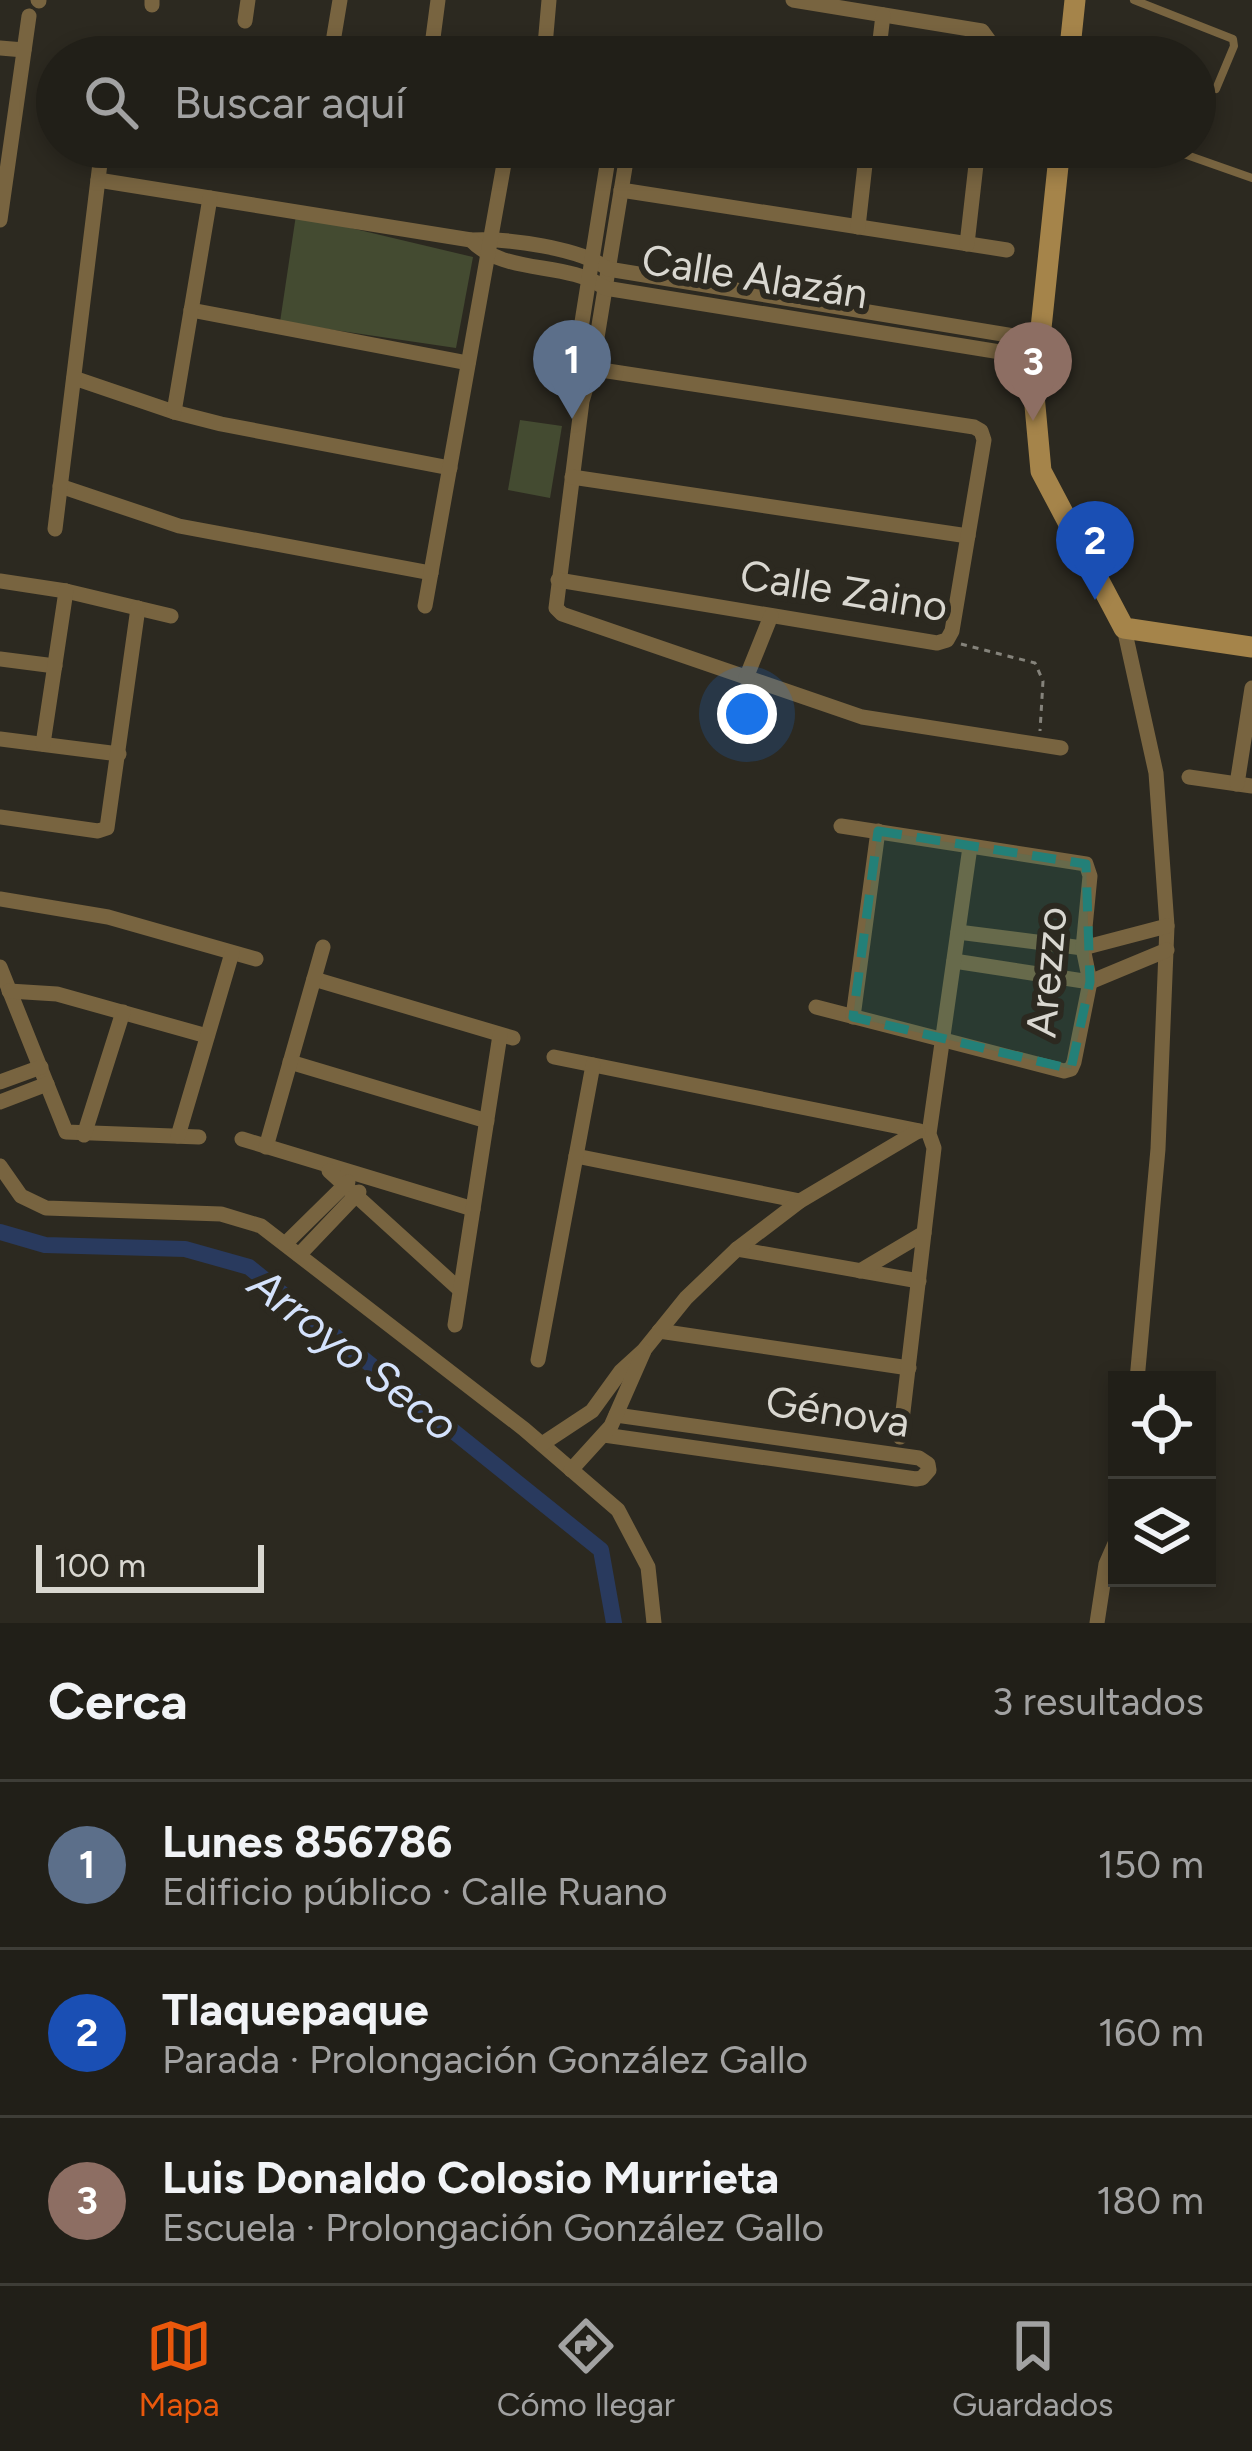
<!DOCTYPE html>
<html lang="es">
<meta charset="utf-8">
<style>
body{margin:0;font-family:Figtree,sans-serif;background:#292721;color:#f1f3f6}
.controls{position:absolute;right:36px;bottom:36px;display:grid;overflow:hidden;border-radius:0px;box-shadow:0 6px 18px #0003}
.controls button{width:108px;height:108px;display:grid;place-items:center;padding:0;border:0;border-bottom:3px solid #3e3d37;background:#211f18;color:#f1f3f6;font:60px sans-serif}
.scale{position:absolute;left:36px;bottom:30px;width:228px;box-sizing:border-box;padding-left:12px;border:6px solid #d9d7d0;border-top:0;font-size:33px;line-height:42px;white-space:nowrap;color:#d9d7d0;-webkit-text-stroke:9px #2c2920;paint-order:stroke}
.you{position:absolute;left:747px;top:714px;width:42px;height:42px;margin:-30px;border:9px solid #fff;border-radius:50%;background:#1a73e8;box-shadow:0 0 0 18px #1a73e833}
.badge{display:grid;place-items:center;width:78px;height:78px;border-radius:50%;background:#ea580c;color:#fff;font-size:39px;font-weight:700}
.pin{position:absolute;translate:-50% -99px;filter:drop-shadow(0 3px 6px #0008)}
.pin::after{content:'';position:absolute;top:63px;width:42px;height:36px;background:inherit;clip-path:polygon(0 0,100% 0,50% 100%)}
.list{margin:0;padding:0;list-style:none}
h2{display:flex;justify-content:space-between;align-items:center;height:156px;margin:0;padding:0 48px;font-size:51px}
h2 small{font-size:39px;font-weight:400;color:#a2a2a2}
.list li{display:grid;grid-template-columns:78px 1fr auto;gap:36px;align-items:center;box-sizing:border-box;height:168px;padding:0 48px;border-top:3px solid #3e3d37}
.list b{display:block;font-size:45px;white-space:nowrap}
.list p{margin:0;font-size:39px;white-space:nowrap;color:#a2a2a2}
.list em{font-size:39px;font-style:normal;color:#a2a2a2}
.icon{flex:none;width:66px;height:66px;fill:none;stroke:currentColor;stroke-width:2;stroke-linecap:round;stroke-linejoin:round}
.map{position:relative;flex:none;width:1252px;height:1623px;overflow:hidden}
.search{position:absolute;background:#211f18;box-shadow:0 6px 18px #0003;left:36px;right:36px;top:36px;height:132px;display:flex;align-items:center;gap:30px;box-sizing:border-box;padding:0 42px;border-radius:66px;color:#a2a2a2;font-size:45px}
.sheet{height:660px;background:#211f18}
nav{display:flex;justify-content:space-around;align-items:center;box-sizing:border-box;height:168px;border-top:3px solid #3e3d37;background:#211f18;font-size:33px;color:#a2a2a2}
nav a{display:grid;justify-items:center;gap:6px}
nav .on{color:#ea580c}
.map>svg:first-child{display:block}
</style>
<div class="map">
<svg width="1252" height="1623" viewBox="0 0 1252 1623">
<rect width="100%" height="100%" fill="#2c2920"/>
<g fill="#444b31">
<polygon points="296,215 473,257 456,348 280,322"/>
<polygon points="520,420 562,426 550,498 508,490"/>
</g>
<g fill="none" stroke-linecap="round" stroke-linejoin="round">
<polyline stroke="#293a5e" stroke-width="16" points="0,1232 45,1245 185,1249 249,1267 601,1550 614,1623"/>
<polyline stroke="#85837b" stroke-width="3" stroke-dasharray="6 6" stroke-linecap="butt" points="961,644 1035,663 1043,681 1040,731"/>
<g stroke="#786440" stroke-width="8">
<polyline points="1134,0 1233,39 1234,46 1216,89"/>
<polyline points="1164,147 1252,178"/>
</g>
<g stroke="#786440" stroke-width="15">
<polyline points="38,0 39,1"/>
<polyline points="793,0 982,31 990,42 989,57"/>
<polyline points="152,5 152,0"/>
<polyline points="245,21 248,0"/>
<polyline points="334,36 340,0"/>
<polyline points="0,48 24,50"/>
<polyline points="431,53 438,0"/>
<polyline points="544,57 549,0"/>
<polyline points="878,57 883,15"/>
<polyline points="619,147 625,167 592,368 582,401 556,608 562,614 862,717 1061,748"/>
<path d="M98 180 471 240C507 238 580 248 608 269L1039 340"/>
<polyline points="621,190 1007,250"/>
<polyline points="0,220 29,16"/>
<polyline points="858,227 867,147"/>
<path d="M471 240C505 276 565 260 605 288L1037 358"/>
<polyline points="967,244 978,147"/>
<polyline points="191,310 468,363"/>
<polyline points="74,378 174,412 221,424 450,468"/>
<polyline points="581,399 575,366 607,165 617,147"/>
<polyline points="174,412 210,198"/>
<polyline points="572,477 968,536"/>
<polyline points="60,486 179,526 431,573"/>
<polyline points="55,529 102,147"/>
<polyline points="558,580 937,643 947,640 952,631 984,440 981,431 974,427 575,366"/>
<polyline points="0,581 66,591 171,616"/>
<polyline points="425,606 507,147"/>
<polyline points="1124,628 1156,773 1167,926 1158,1149 1137,1380"/>
<polyline points="0,659 55,666"/>
<polyline points="746,678 771,616"/>
<polyline points="0,739 119,754"/>
<polyline points="43,744 66,591"/>
<polyline points="1189,777 1252,786"/>
<polyline points="1237,784 1252,688"/>
<polyline points="0,817 98,831 107,828 138,608"/>
<polyline points="0,899 108,917 256,959"/>
<polyline points="958,932 1083,948 1167,926"/>
<polyline points="954,961 1090,982 1167,950"/>
<polyline points="0,967 66,1132 199,1137"/>
<polyline points="314,979 513,1038"/>
<polyline points="9,991 57,994 207,1036"/>
<polyline points="816,1007 1064,1071 1071,1069 1074,1062 1090,982 1083,948 1090,876 1086,864 841,826"/>
<polyline points="853,1017 878,831"/>
<polyline points="554,1057 920,1131"/>
<polyline points="290,1062 487,1121"/>
<polyline points="0,1082 41,1067"/>
<polyline points="0,1102 47,1084"/>
<polyline points="84,1135 123,1012"/>
<polyline points="178,1136 232,953"/>
<polyline points="242,1139 473,1209"/>
<polyline points="266,1147 323,947"/>
<polyline points="576,1156 800,1201"/>
<polyline points="0,1166 21,1196 46,1208 221,1214 261,1226 524,1429 618,1510 648,1567 654,1623"/>
<polyline points="329,1171 460,1290"/>
<polyline points="285,1244 348,1182"/>
<polyline points="737,1249 919,1281"/>
<polyline points="299,1255 359,1192"/>
<polyline points="860,1271 924,1233"/>
<polyline points="455,1325 500,1035"/>
<polyline points="659,1331 909,1368"/>
<polyline points="538,1360 593,1065"/>
<polyline points="604,1435 916,1479 922,1478 929,1470 928,1464 919,1458 616,1415"/>
<polyline points="900,1437 934,1148 929,1134 970,847"/>
<polyline points="542,1444 592,1411 621,1371 644,1350 686,1298 737,1249 800,1201 918,1131"/>
<polyline points="571,1470 611,1426 644,1351"/>
<polyline points="1097,1623 1106,1564 1117,1539"/>
</g>
<g stroke="#a5844a" stroke-width="21">
<polyline points="1069,57 1075,0"/>
<polyline points="1060,147 1034,395 1041,471 1124,628 1252,647"/>
</g>
</g>
<path fill="#238078" fill-opacity="0.2" stroke="#238078" stroke-width="9" stroke-dasharray="24 15" stroke-linejoin="round" d="M878 831 1086 864 1090 982 1071 1069 853 1017Z"/>
<g text-anchor="middle" stroke-width="12" stroke-linejoin="round" paint-order="stroke">
<g font-size="42" fill="#d9d7d0" stroke="#2c2920">
<text transform="translate(755 276) rotate(9)" y="15">Calle Alazán</text>
<text transform="translate(844 590) rotate(9)" y="15">Calle Zaino</text>
<text transform="translate(1046 972) rotate(-85)" y="15">Arezzo</text>
<text transform="translate(838 1411) rotate(9)" y="15">Génova</text>
</g>
<g font-size="45" font-style="italic" fill="#d4e2fc" stroke="#2c2920">
<text transform="translate(354 1354) rotate(38)" y="16">Arroyo Seco</text>
</g>
</g>
</svg>
<div class="controls">
<button><svg class="icon" aria-label="locate" viewBox="0 0 24 24"><circle cx="12" cy="12" r="6"/><path d="M12 2v4M12 18v4M2 12h4M18 12h4"/></svg></button>
<button><svg class="icon" aria-label="layers" viewBox="0 0 24 24"><path d="M12 4l9 5-9 5-9-5zM3 14l9 5 9-5"/></svg></button>
</div>
<div class="scale">100 m</div>
<div class="you"></div>
<div class="pin badge" style="left:572px;top:419px;background:#5c6f8a">1</div>
<div class="pin badge" style="left:1095px;top:600px;background:#1a4fb4">2</div>
<div class="pin badge" style="left:1033px;top:421px;background:#8d6e63">3</div>
<div class="search"><svg class="icon" aria-label="search" viewBox="0 0 24 24"><circle cx="10" cy="10" r="6"/><path d="M15 15l6 6"/></svg>Buscar aquí</div>
</div>
<section class="sheet">
<h2>Cerca<small>3 resultados</small></h2>
<ul class="list">
<li><span class="badge" style="background:#5c6f8a">1</span><div><b>Lunes 856786</b><p>Edificio público · Calle Ruano</p></div><em>150 m</em></li>
<li><span class="badge" style="background:#1a4fb4">2</span><div><b>Tlaquepaque</b><p>Parada · Prolongación González Gallo</p></div><em>160 m</em></li>
<li><span class="badge" style="background:#8d6e63">3</span><div><b>Luis Donaldo Colosio Murrieta</b><p>Escuela · Prolongación González Gallo</p></div><em>180 m</em></li>
</ul>
</section>
<nav>
<a class="on"><svg class="icon" aria-label="map" viewBox="0 0 24 24"><path d="M3 6l6-2 6 2 6-2v14l-6 2-6-2-6 2zM9 4v14M15 6v14"/></svg>Mapa</a>
<a><svg class="icon" aria-label="directions" viewBox="0 0 24 24"><path d="M12 3l9 9-9 9-9-9zM9 14v-3h6M13 9l2 2-2 2"/></svg>Cómo llegar</a>
<a><svg class="icon" aria-label="saved" viewBox="0 0 24 24"><path d="M7 4h10v16l-5-4-5 4z"/></svg>Guardados</a>
</nav>
